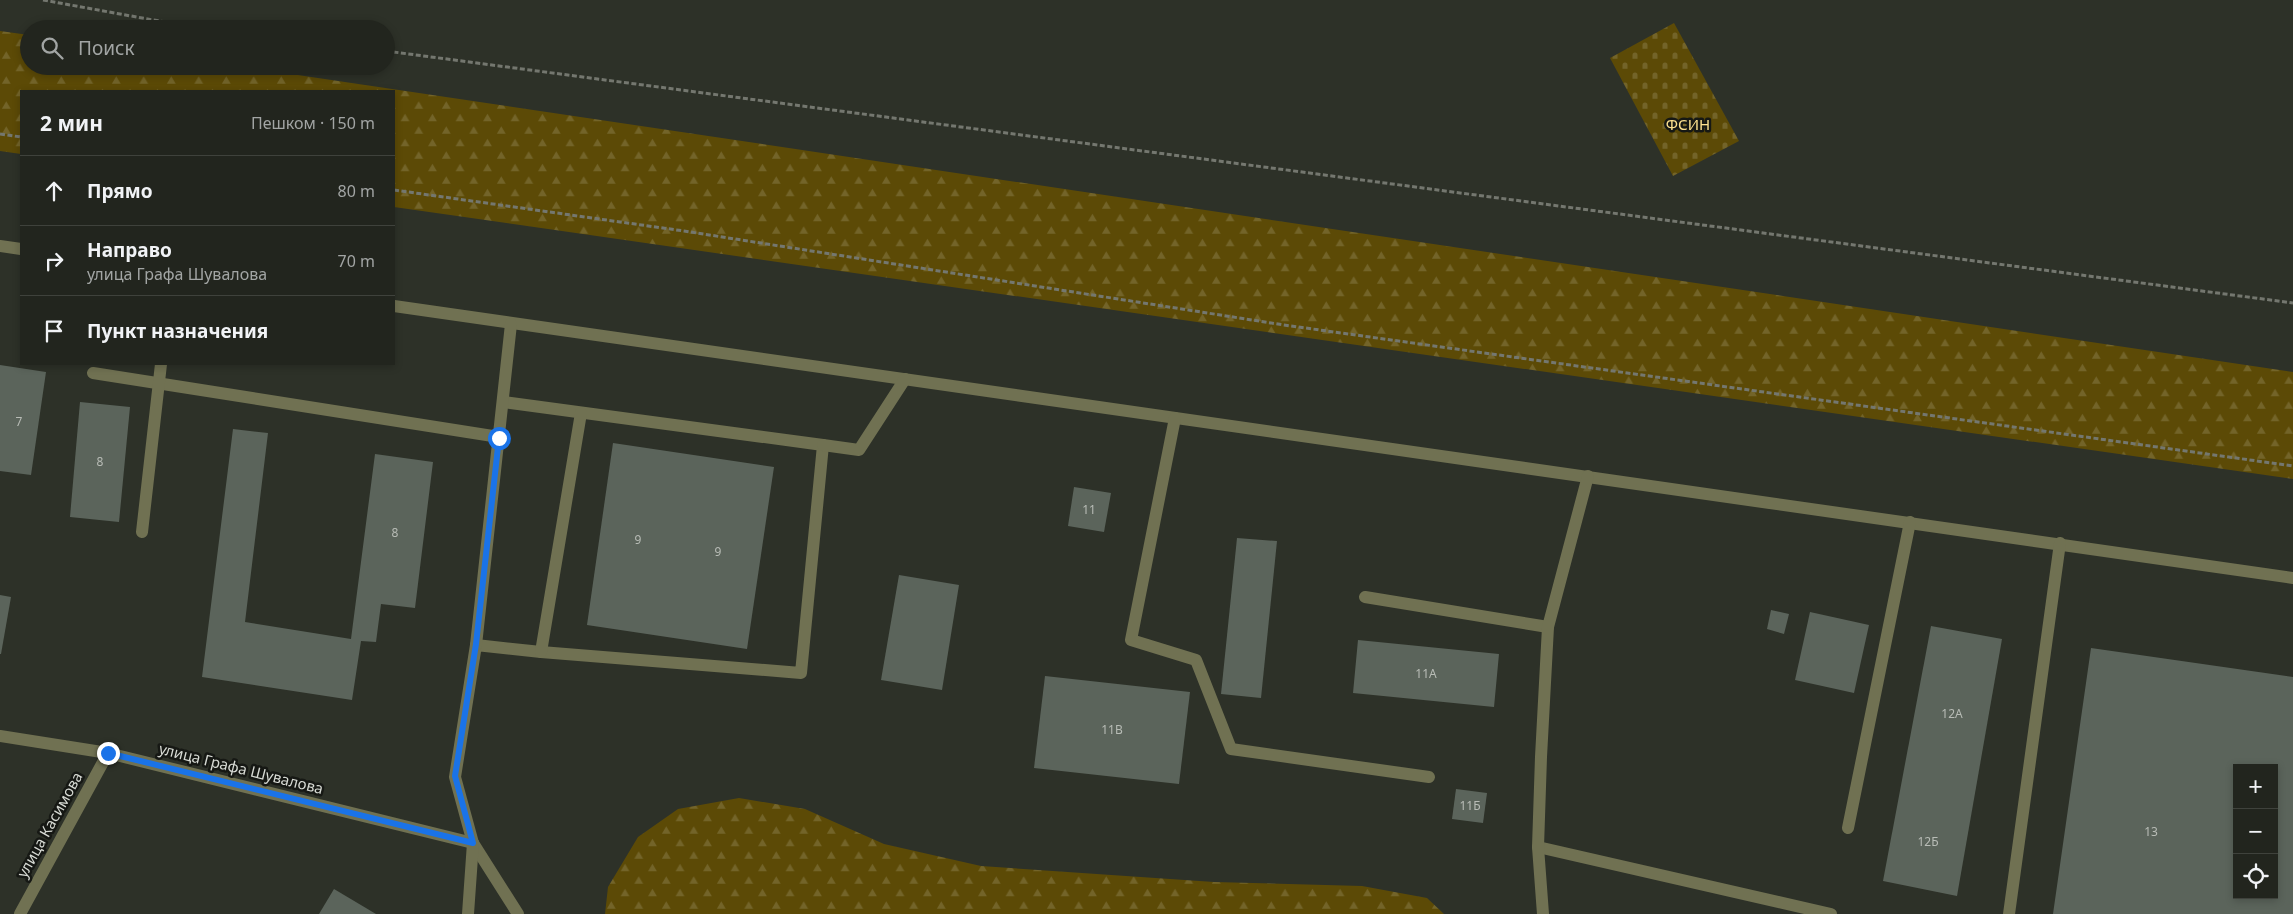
<!DOCTYPE html>
<html lang="ru">
<meta charset="utf-8">
<style>
body{margin:0;font-family:"Noto Sans",sans-serif;background:#2a2d27;color:#f1f3f6}
.controls{position:absolute;right:15px;bottom:15px;display:grid;overflow:hidden;border-radius:0px;box-shadow:0 2px 8px #0003}
.controls button{width:45px;height:45px;display:grid;place-items:center;padding:0;border:0;border-bottom:1px solid #3f423c;background:#22251e;color:#f1f3f6;font:25px sans-serif}
.stop{position:absolute;width:15px;height:15px;margin:-11px;border:4px solid #1a73e8;border-radius:50%;background:#fff}
.stop.end{background:#1a73e8;border-color:#fff;box-shadow:0 1px 5px #0008}
.list{margin:0;padding:0;list-style:none}
h2{display:flex;justify-content:space-between;align-items:center;height:65px;margin:0;padding:0 20px;font-size:21px}
h2 small{font-size:16px;font-weight:400;color:#a2a5a4}
.list li{display:grid;grid-template-columns:32px 1fr auto;gap:15px;align-items:center;box-sizing:border-box;height:70px;padding:0 20px;border-top:1px solid #3f423c}
.list b{display:block;font-size:19px;white-space:nowrap}
.list p{margin:0;font-size:16px;white-space:nowrap;color:#a2a5a4}
.list em{font-size:16px;font-style:normal;color:#a2a5a4}
.icon{flex:none;width:28px;height:28px;fill:none;stroke:currentColor;stroke-width:2;stroke-linecap:round;stroke-linejoin:round}
.map{position:relative;flex:none;width:2293px;height:914px;overflow:hidden}
.search{position:absolute;background:#22251e;box-shadow:0 2px 8px #0003;left:20px;top:20px;width:375px;height:55px;display:flex;align-items:center;gap:12px;box-sizing:border-box;padding:0 18px;border-radius:28px;color:#a2a5a4;font-size:19px}
.panel{position:absolute;background:#22251e;box-shadow:0 2px 8px #0003;left:20px;top:90px;width:375px;height:275px;border-radius:0px}
.map>svg:first-child{display:block}
</style>
<div class="map">
<svg width="2293" height="914" viewBox="0 0 2293 914">
<defs>
<pattern id="forest-firs" width="22" height="20" patternUnits="userSpaceOnUse" patternTransform="scale(1.25)"><rect width="22" height="20" fill="#5c4a06"/><path d="M5 1l3.5 6h-7zM16 11l3.5 6h-7z" fill="#736429"/></pattern>
<pattern id="cemetery-stones" width="16" height="16" patternUnits="userSpaceOnUse" patternTransform="scale(1.25)"><rect width="16" height="16" fill="#5c4a06"/><path d="M2 7V4a2 2 0 0 1 4 0v3zM10 15v-3a2 2 0 0 1 4 0v3z" fill="#736429"/></pattern>
</defs>
<rect width="100%" height="100%" fill="#2d3128"/>
<g fill="url(#forest-firs)">
<polygon points="0,31 29,35 29,66 238,66 2293,372 2293,479 394,207 394,91 21,91 21,154 0,151"/>
<polygon points="739,798 805,809 884,844 981,866 1214,882 1362,886 1427,898 1444,914 605,914 608,887 638,837 678,809"/>
</g>
<polygon fill="url(#cemetery-stones)" points="1674,23 1739,141 1673,176 1610,58"/>
<g fill="#5b645b" fill-rule="evenodd">
<polygon points="0,365 46,372 31,475 0,471"/>
<polygon points="80,402 130,407 119,522 70,517"/>
<polygon points="233,429 268,433 245,622 351,639 375,454 433,462 415,608 381,604 376,642 361,641 352,700 202,677"/>
<polygon points="613,443 774,467 747,649 587,625"/>
<polygon points="1074,487 1111,493 1104,532 1068,526"/>
<polygon points="1237,538 1277,541 1261,698 1221,694"/>
<polygon points="899,575 959,585 942,690 881,680"/>
<polygon points="0,595 11,597 1,654 0,654"/>
<polygon points="1771,610 1789,614 1784,634 1767,629"/>
<polygon points="1810,612 1869,625 1854,693 1795,680"/>
<polygon points="1931,626 2002,639 1957,896 1883,881"/>
<polygon points="1358,640 1499,654 1494,707 1353,693"/>
<path d="M2091 648 2293 677V914H2053ZM2237 768H2274V895H2237Z"/>
<polygon points="1045,676 1190,692 1179,784 1034,768"/>
<polygon points="1456,789 1487,793 1483,823 1452,819"/>
<polygon points="334,889 376,914 319,914"/>
</g>
<g fill="none" stroke-linecap="round" stroke-linejoin="round">
<g stroke="#74776f" stroke-width="3" stroke-dasharray="5 2.5" stroke-linecap="butt">
<polyline points="43,0 153,20 216,29"/>
<polyline points="386,51 2293,303"/>
<polyline points="0,134 21,137"/>
<polyline points="394,190 684,231 1284,325 2293,466"/>
</g>
<g stroke="#707152" stroke-width="12">
<polyline points="0,246 21,249"/>
<polyline points="394,306 2293,578"/>
<polyline points="93,373 499,437"/>
<polyline points="503,402 823,445 801,673 541,652 476,645 455,777 473,843 518,914"/>
<polyline points="1175,418 1131,640 1196,660 1231,749 1429,777"/>
<polyline points="823,445 859,450 905,379"/>
<polyline points="142,532 161,364"/>
<polyline points="1365,597 1548,627"/>
<polyline points="476,645 511,324"/>
<polyline points="541,652 581,413"/>
<polyline points="0,736 108,753 473,843"/>
<polyline points="1848,828 1910,522"/>
<polyline points="1538,847 1831,914"/>
<polyline points="20,914 108,753"/>
<polyline points="468,914 473,843"/>
<polyline points="1543,914 1538,847 1541,757 1548,627 1588,476"/>
<polyline points="2009,914 2060,543"/>
</g>
</g>
<g fill="none" stroke-linecap="round" stroke-linejoin="round">
<polyline stroke="#1a73e8" stroke-width="6" points="108,753 473,843 455,776 476,644 499,438"/>
</g>
<g text-anchor="middle" stroke-width="5" stroke-linejoin="round" paint-order="stroke">
<g font-size="12" fill="#b8bcb6">
<text x="19" y="426">7</text>
<text x="100" y="466">8</text>
<text x="1089" y="514">11</text>
<text x="395" y="537">8</text>
<text x="638" y="544">9</text>
<text x="718" y="556">9</text>
<text x="1426" y="678">11А</text>
<text x="1952" y="718">12А</text>
<text x="1112" y="734">11В</text>
<text x="1470" y="810">11Б</text>
<text x="2151" y="836">13</text>
<text x="1928" y="846">12Б</text>
</g>
<g font-size="15" fill="#fde18f" stroke="#161814">
<text x="1688" y="130">ФСИН</text>
</g>
<g font-size="15" fill="#d7dad4" stroke="#161814">
<text transform="translate(241 769) rotate(14)" y="5">улица Графа Шувалова</text>
<text transform="translate(50 825) rotate(-61)" y="5">улица Касимова</text>
</g>
</g>
</svg>
<div class="controls">
<button>+</button>
<button>−</button>
<button><svg class="icon" aria-label="locate" viewBox="0 0 24 24"><circle cx="12" cy="12" r="6"/><path d="M12 2v4M12 18v4M2 12h4M18 12h4"/></svg></button>
</div>
<div class="stop" style="left:499px;top:438px"></div>
<div class="stop end" style="left:108px;top:753px"></div>
<div class="search"><svg class="icon" aria-label="search" viewBox="0 0 24 24"><circle cx="10" cy="10" r="6"/><path d="M15 15l6 6"/></svg>Поиск</div>
<section class="panel">
<h2>2 мин<small>Пешком · 150 m</small></h2>
<ul class="list">
<li><svg class="icon" aria-label="ahead" viewBox="0 0 24 24"><path d="M12 20V5M6 11l6-6 6 6"/></svg><div><b>Прямо</b></div><em>80 m</em></li>
<li><svg class="icon" aria-label="right" viewBox="0 0 24 24"><path d="M7 20v-9h11M14 6l5 5-5 5"/></svg><div><b>Направо</b><p>улица Графа Шувалова</p></div><em>70 m</em></li>
<li><svg class="icon" aria-label="arrive" viewBox="0 0 24 24"><path d="M6 21V4h12l-3 4 3 4H6"/></svg><div><b>Пункт назначения</b></div></li>
</ul>
</section>
</div>
